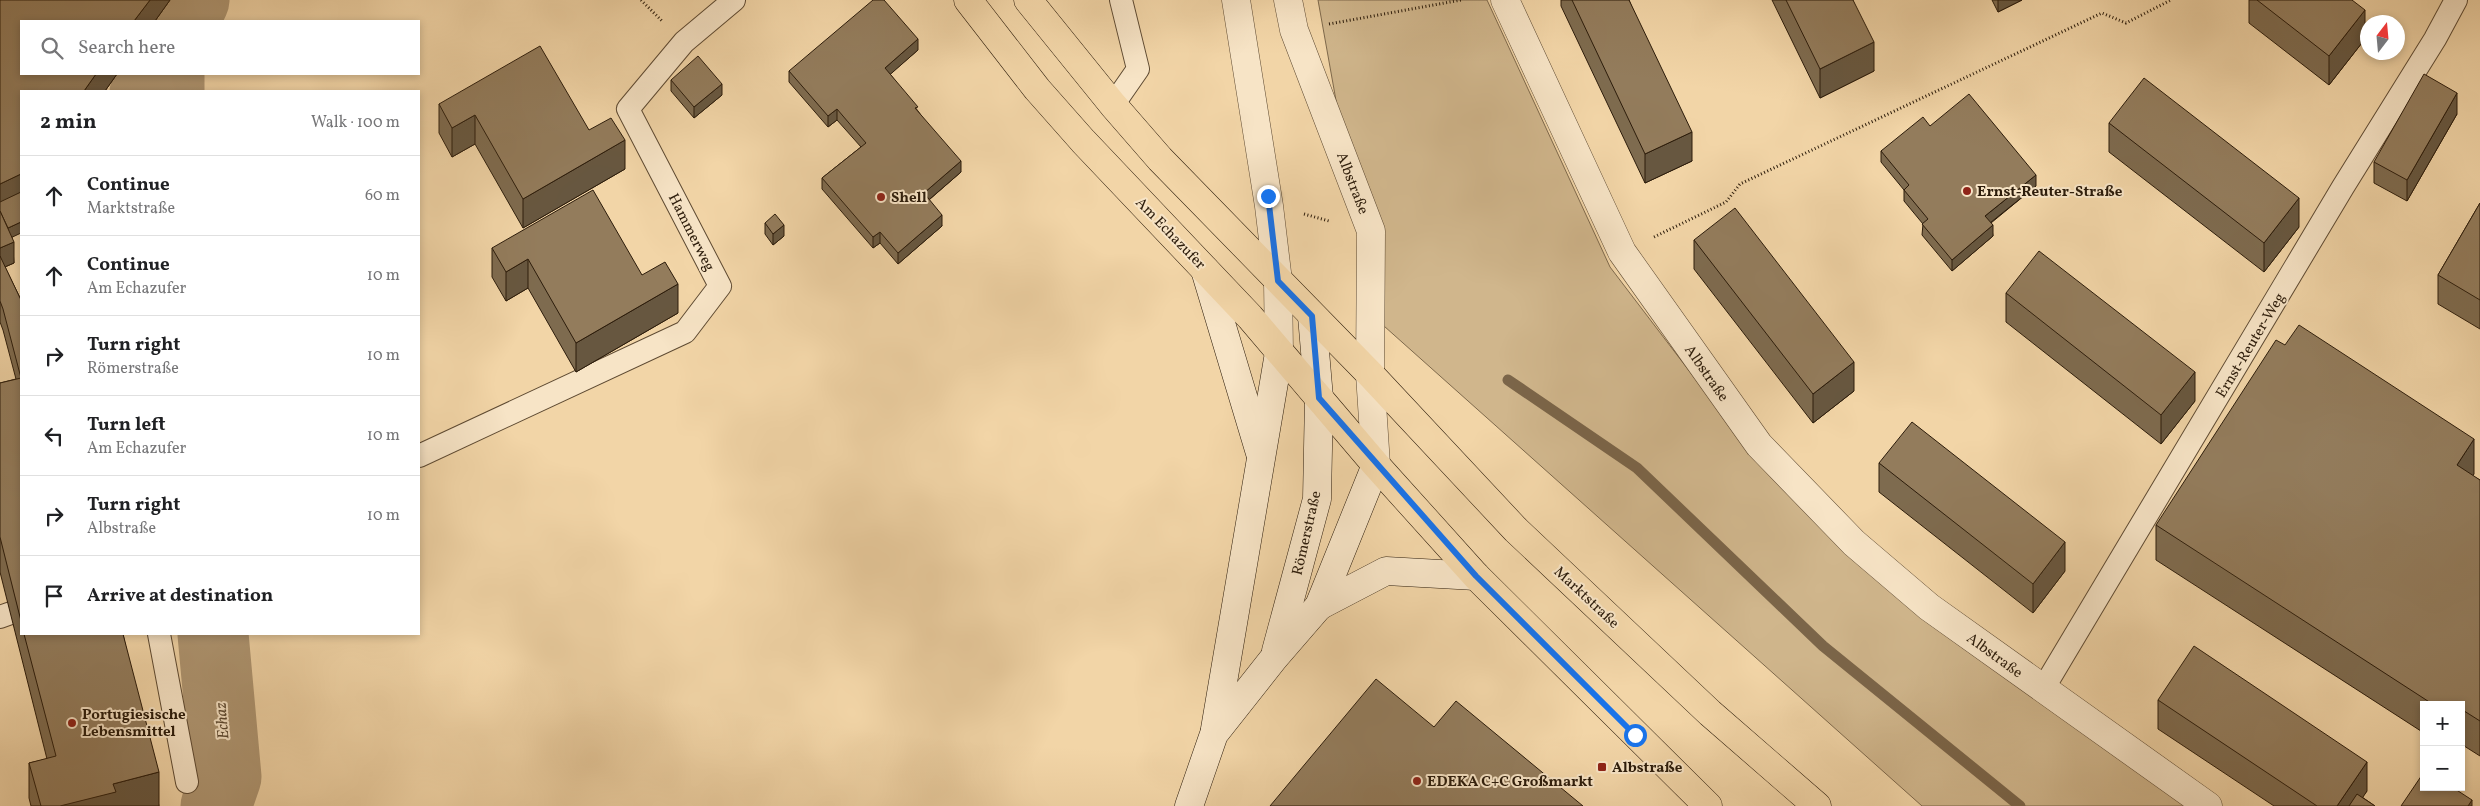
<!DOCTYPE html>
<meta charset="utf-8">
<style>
body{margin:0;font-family:Vollkorn,serif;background:#f2f2f2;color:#202124}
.controls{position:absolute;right:15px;bottom:15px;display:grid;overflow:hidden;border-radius:0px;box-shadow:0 2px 8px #0003}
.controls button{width:45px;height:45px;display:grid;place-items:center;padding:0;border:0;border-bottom:1px solid #e0e0e0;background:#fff;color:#202124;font:25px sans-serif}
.compass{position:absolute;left:2360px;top:15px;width:45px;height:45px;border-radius:50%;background:#fff;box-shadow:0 2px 8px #0003;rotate:16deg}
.stop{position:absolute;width:15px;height:15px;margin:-11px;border:4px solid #1a73e8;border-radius:50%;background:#fff}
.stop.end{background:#1a73e8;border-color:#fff;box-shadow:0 1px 5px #0008}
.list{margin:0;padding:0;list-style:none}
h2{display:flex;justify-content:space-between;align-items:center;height:65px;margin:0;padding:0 20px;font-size:21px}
h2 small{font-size:16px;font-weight:400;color:#757577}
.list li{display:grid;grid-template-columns:32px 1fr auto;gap:15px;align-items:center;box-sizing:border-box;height:80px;padding:0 20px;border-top:1px solid #e0e0e0}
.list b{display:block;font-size:19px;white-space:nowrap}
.list p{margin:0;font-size:16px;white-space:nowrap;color:#757577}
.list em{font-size:16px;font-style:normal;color:#757577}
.icon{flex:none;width:28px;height:28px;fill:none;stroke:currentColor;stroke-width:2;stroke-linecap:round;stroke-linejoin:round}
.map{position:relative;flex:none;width:2480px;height:806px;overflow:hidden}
.search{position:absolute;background:#fff;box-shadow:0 2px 8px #0003;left:20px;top:20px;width:400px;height:55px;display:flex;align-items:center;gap:12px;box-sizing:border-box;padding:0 18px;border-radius:0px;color:#757577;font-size:19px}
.panel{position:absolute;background:#fff;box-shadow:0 2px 8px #0003;left:20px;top:90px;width:400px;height:545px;border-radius:0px}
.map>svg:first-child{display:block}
</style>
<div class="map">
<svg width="2480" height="806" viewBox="0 0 2480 806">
<rect width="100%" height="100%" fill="#f2d5a7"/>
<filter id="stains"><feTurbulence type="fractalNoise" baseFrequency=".004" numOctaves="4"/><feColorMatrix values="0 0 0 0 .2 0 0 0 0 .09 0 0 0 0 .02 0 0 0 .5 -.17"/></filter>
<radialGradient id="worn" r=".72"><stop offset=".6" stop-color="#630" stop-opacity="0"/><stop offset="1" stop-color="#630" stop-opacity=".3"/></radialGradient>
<polygon fill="#d0b68c" stroke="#7e694c" points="1318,0 1487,0 1610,267 1754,456 2206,806 1922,806 1375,318"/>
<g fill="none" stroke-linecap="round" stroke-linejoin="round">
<polyline stroke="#7b6549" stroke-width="11" points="1508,380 1637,468 1823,646 2020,806"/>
<g stroke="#af9672" stroke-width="41">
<polyline points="174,21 191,0"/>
<polyline points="130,91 140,74"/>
</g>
<g stroke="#af9672" stroke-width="71">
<polyline points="184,21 194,0"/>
<polyline points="169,74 169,91"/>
<polyline points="213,634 226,777 216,806"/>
</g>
<g stroke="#5e4a32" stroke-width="24">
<g id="service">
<polyline points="1113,105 1138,69 1121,0"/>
<polyline points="419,456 685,332 720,286 628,109 684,42 734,0"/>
<polyline points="0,617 11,613"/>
<polyline points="159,634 187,782"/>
<polyline points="2043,689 2343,187 2435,39 2456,0"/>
</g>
</g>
<g stroke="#5e4a32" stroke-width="29">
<g id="minor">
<polyline points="1236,0 1269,206 1278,281 1279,353"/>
<polyline points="1288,0 1294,30 1371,231 1370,374 1376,465"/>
<polyline points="1505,0 1622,252 1759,445 1854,543 1929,607 2208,806"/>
</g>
</g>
<g stroke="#2c1c0b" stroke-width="29">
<g id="secondary">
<polyline points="1205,270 1260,453"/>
<polyline points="1319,606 1386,571 1476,576"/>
<polyline points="1276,651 1317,499 1319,398 1312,316"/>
<polyline points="1215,729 1279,353"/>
<polyline points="1189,806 1214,734 1274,658 1319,606 1376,465"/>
</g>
</g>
<g stroke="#2c1c0b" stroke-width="29">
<g id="primary">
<polyline points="968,0 1037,89 1083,141 1250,317 1376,465 1476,576 1708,806"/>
<polyline points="1028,0 1113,105 1160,159 1370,374 1516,530 1710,713 1817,806"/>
</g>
</g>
<g stroke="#2c1c0b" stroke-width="3" stroke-dasharray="1 2.5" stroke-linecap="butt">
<polyline points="641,0 662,21"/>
<polyline points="1329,24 1461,0"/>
<polyline points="1304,214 1329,221"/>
<polyline points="1654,237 1726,202 1740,184 2102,13 2126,23 2171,0"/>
</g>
<use href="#service" stroke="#f7e4c6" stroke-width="22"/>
<use href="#minor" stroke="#f7e4c6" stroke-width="28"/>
<use href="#secondary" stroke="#f7e4c6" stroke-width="28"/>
<use href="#primary" stroke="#f2d5a7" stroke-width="28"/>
</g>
<g fill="#7e6b4f" stroke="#2c1c0b">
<polygon points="0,0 170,0 155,21 21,21 117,74 105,91 21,91 12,237 14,263 5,267 21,300 21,634 123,634 159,806 31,806 29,798 29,763 47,759 0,572 0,383 16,379 3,330 0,322"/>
<polygon points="1561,0 1629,0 1692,161 1645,183 1561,6"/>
<polygon points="1772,0 1853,0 1874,71 1820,98"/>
<polygon points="1992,0 2022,0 1998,12"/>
<polygon points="2249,0 2352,0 2365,39 2329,85 2249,23"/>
<polygon points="918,50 890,74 918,111 961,172 929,200 942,226 898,264 880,243 873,248 822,189 822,178 861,147 837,120 828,127 789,82 789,71"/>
<polygon points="671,80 722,95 694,118 671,91"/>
<polygon points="439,104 589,130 625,169 523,228 475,144 452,157 439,133"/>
<polygon points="2457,114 2407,201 2374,183 2374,162"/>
<polygon points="2109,123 2299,227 2264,272 2109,152"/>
<polygon points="1930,126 2036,186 1991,223 1993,236 1952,271 1922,235 1923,224 1904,201 1904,190 1881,162 1881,151"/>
<polygon points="2480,203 2480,329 2438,304 2438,275"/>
<polygon points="765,223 784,236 773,245 765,234"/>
<polygon points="1694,240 1854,391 1813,423 1694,269"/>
<polygon points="492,248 642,275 678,313 576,372 528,288 506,301 492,277"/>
<polygon points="2006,293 2195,401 2161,444 2006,322"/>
<polygon points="1879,463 2065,571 2033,613 1879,492"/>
<polygon points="2474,474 2472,476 2480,480 2480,756 2461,744 2461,705 2424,705 2424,733 2156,560 2156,525"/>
<polygon points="2158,700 2367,791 2362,797 2375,806 2274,806 2158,729"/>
</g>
<g fill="#675740" stroke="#2c1c0b">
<polygon points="150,0 170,0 155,21 134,21"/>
<polygon points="1998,0 2022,0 1998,12"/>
<polygon points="2365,10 2365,39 2329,85 2329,56"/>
<polygon points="918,39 918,50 885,79 885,68"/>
<polygon points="1874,42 1874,71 1820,98 1820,69"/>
<polygon points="96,74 117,74 105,91 84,91"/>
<polygon points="722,84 722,95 694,118 694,107"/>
<polygon points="2457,93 2457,114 2407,201 2407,180"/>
<polygon points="837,109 837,120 828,127 828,116"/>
<polygon points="475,115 475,144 452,157 452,128"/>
<polygon points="1692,132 1692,161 1645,183 1645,154"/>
<polygon points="625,140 625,169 523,228 523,199"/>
<polygon points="961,161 961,172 924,204 924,193"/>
<polygon points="21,174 21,203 0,213 0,184"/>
<polygon points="2036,175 2036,186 1985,227 1985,216"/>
<polygon points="2299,198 2299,227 2264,272 2264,243"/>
<polygon points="942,215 942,226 898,264 898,253"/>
<polygon points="21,222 21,233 4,241 4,230"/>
<polygon points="784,225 784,236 773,245 773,234"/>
<polygon points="1993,225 1993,236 1952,271 1952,260"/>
<polygon points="880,232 880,243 873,248 873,237"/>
<polygon points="14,242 14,263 0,269 0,248"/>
<polygon points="528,259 528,288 506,301 506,272"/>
<polygon points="678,284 678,313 576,372 576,343"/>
<polygon points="1854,362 1854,391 1813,423 1813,394"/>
<polygon points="2195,372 2195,401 2161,444 2161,415"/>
<polygon points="2474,439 2474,474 2457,500 2457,465"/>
<polygon points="2065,542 2065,571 2033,613 2033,584"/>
<polygon points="2367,762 2367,791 2357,806 2337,806"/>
<polygon points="159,772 159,806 60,806 113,784"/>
<polygon points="2472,800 2472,806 2468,806"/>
</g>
<g fill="#937c5c" stroke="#2c1c0b">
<polygon points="0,0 150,0 134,21 21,21 21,74 96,74 84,91 21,91 21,174 0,184"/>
<polygon points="873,0 884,0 918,39 885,68 918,107 915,108 961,161 924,193 942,215 898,253 880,232 873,237 822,178 866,143 837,109 828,116 789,71"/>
<polygon points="1572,0 1629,0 1692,132 1645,154"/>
<polygon points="1786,0 1853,0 1874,42 1820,69"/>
<polygon points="2257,0 2352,0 2365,10 2329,56"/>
<polygon points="540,46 589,130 611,118 625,140 523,199 475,115 452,128 439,104"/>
<polygon points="698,56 722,84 694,107 671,80"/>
<polygon points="2424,74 2457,93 2407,180 2374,162"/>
<polygon points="2144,78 2299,198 2264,243 2109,123"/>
<polygon points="1969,94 2036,175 1985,216 1993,225 1952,260 1922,224 1928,219 1904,190 1909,185 1881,151 1923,117 1930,126"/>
<polygon points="593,190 642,275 665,262 678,284 576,343 528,259 506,272 492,248"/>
<polygon points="21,192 21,222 8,228 0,211 0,202"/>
<polygon points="2480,203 2480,300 2438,275"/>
<polygon points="1735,208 1854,362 1813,394 1694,240"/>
<polygon points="0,211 14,242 0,248"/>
<polygon points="775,214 784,225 773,234 765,223"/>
<polygon points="2039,251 2195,372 2161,415 2006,293"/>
<polygon points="0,256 21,300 21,378 3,309 0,301"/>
<polygon points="2299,325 2474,439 2457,465 2480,480 2480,721 2461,709 2461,705 2434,705 2156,525 2276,340 2285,345"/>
<polygon points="21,378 21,621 0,537 0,383"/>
<polygon points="1912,422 2065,542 2033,584 1879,463"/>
<polygon points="24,634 123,634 159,772 113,784 116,792 60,806 41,806 29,763 56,756"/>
<polygon points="2194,646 2367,762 2337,806 2317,806 2158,700"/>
<polygon points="1376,679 1434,727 1456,701 1583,806 1270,806"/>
<polygon points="2424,772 2424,787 2452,787 2472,800 2468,806 2401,806"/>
<polygon points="2357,794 2375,806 2349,806"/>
</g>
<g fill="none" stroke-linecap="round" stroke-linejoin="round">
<polyline stroke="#1a73e8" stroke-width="6" points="1268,196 1278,281 1312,316 1319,398 1476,576 1635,735"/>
</g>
<g fill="#8f2418" stroke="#f7e4c6" stroke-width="2">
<circle cx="1967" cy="191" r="5"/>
<circle cx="881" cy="197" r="5"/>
<circle cx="72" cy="723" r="5"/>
<rect x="1597" y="762" width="10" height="10" rx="2.5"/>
<circle cx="1417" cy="781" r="5"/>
</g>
<g text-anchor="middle" stroke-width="4" stroke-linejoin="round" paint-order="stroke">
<g font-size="15" fill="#2c1c0b" stroke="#f7e4c6">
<text transform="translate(1353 183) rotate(69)" y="5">Albstraße</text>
<text transform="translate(692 232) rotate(63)" y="5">Hammerweg</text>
<text transform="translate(1171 233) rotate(46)" y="5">Am Echazufer</text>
<text transform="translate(2250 345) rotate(-59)" y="5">Ernst-Reuter-Weg</text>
<text transform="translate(1707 373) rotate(55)" y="5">Albstraße</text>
<text transform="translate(1306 533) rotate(-77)" y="5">Römerstraße</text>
<text transform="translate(1587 597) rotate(43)" y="5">Marktstraße</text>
<text transform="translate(1995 655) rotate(36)" y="5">Albstraße</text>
</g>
<g font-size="15" font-weight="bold" fill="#2c1c0b" stroke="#f7e4c6" text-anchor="start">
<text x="1977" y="196">Ernst-Reuter-Straße</text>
<text x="891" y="202">Shell</text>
<text x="82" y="719">Portugiesische<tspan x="82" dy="17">Lebensmittel</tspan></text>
<text x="1612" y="772">Albstraße</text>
<text x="1427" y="786">EDEKA C+C Großmarkt</text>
</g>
<g font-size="16" font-style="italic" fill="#5a472f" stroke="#f7e4c6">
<text transform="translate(221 721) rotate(-95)" y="6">Echaz</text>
</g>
</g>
<rect width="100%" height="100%" filter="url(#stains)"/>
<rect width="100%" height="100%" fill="url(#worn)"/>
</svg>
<div class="controls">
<button>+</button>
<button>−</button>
</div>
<svg class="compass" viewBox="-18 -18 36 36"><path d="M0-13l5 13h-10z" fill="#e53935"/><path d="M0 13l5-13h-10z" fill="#757577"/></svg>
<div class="stop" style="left:1635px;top:735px"></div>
<div class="stop end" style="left:1268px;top:196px"></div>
<div class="search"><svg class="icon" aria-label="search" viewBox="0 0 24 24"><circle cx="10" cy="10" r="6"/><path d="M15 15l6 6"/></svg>Search here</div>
<section class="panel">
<h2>2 min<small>Walk · 100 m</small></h2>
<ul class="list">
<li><svg class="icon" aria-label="ahead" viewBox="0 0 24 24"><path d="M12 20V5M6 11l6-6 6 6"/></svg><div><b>Continue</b><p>Marktstraße</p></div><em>60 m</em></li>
<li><svg class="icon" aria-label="ahead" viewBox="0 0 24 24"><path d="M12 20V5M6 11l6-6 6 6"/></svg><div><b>Continue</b><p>Am Echazufer</p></div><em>10 m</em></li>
<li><svg class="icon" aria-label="right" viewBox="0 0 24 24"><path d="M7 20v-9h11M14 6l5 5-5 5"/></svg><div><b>Turn right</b><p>Römerstraße</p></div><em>10 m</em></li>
<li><svg class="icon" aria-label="left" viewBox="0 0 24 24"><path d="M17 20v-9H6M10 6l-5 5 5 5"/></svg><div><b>Turn left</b><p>Am Echazufer</p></div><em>10 m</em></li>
<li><svg class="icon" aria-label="right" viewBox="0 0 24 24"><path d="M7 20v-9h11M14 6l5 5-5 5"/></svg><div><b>Turn right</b><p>Albstraße</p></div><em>10 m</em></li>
<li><svg class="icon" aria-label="arrive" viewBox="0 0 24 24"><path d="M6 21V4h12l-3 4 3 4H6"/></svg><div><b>Arrive at destination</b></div></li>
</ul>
</section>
</div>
